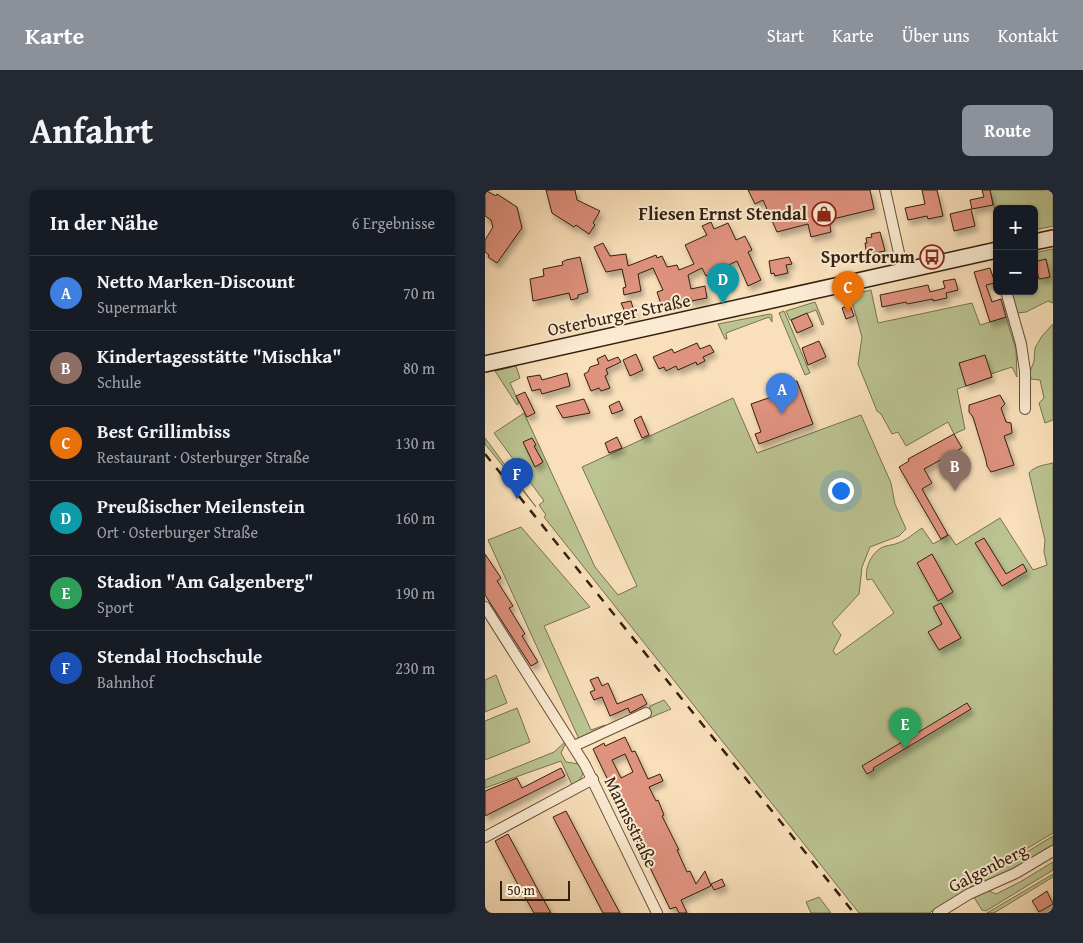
<!DOCTYPE html>
<html lang="de">
<meta charset="utf-8">
<style>
body{margin:0;font-family:"Gentium Book Plus",serif;background:#242831;color:#f1f3f6}
.controls{position:absolute;right:15px;top:15px;display:grid;overflow:hidden;border-radius:8px;box-shadow:0 1px 4px #0004}
.controls button{width:45px;height:45px;display:grid;place-items:center;padding:0;border:0;border-bottom:1px solid #363941;background:#171b24;color:#f1f3f6;font:25px sans-serif}
.scale{position:absolute;left:15px;bottom:12px;width:70px;box-sizing:border-box;padding-left:5px;border:2px solid #33200f;border-top:0;font-size:14px;line-height:18px;white-space:nowrap;color:#33200f;-webkit-text-stroke:4px #fbebd2;paint-order:stroke}
.you{position:absolute;left:355px;top:300px;width:18px;height:18px;margin:-12px;border:4px solid #fff;border-radius:50%;background:#1a73e8;box-shadow:0 0 0 8px #1a73e833}
.badge{display:grid;place-items:center;width:32px;height:32px;border-radius:50%;background:#8c9099;color:#fff;font-size:16px;font-weight:700}
.pin{position:absolute;translate:-50% -41px;filter:drop-shadow(0 1px 2px #0008)}
.pin::after{content:'';position:absolute;top:26px;width:18px;height:15px;background:inherit;clip-path:polygon(0 0,100% 0,50% 100%)}
.list{margin:0;padding:0;list-style:none}
h2{display:flex;justify-content:space-between;align-items:center;height:65px;margin:0;padding:0 20px;font-size:21px}
h2 small{font-size:16px;font-weight:400;color:#9ea1a6}
.list li{display:grid;grid-template-columns:32px 1fr auto;gap:15px;align-items:center;box-sizing:border-box;height:75px;padding:0 20px;border-top:1px solid #363941}
.list b{display:block;font-size:19px;white-space:nowrap}
.list p{margin:0;font-size:16px;white-space:nowrap;color:#9ea1a6}
.list em{font-size:16px;font-style:normal;color:#9ea1a6}
.map{position:relative;flex:none;width:568px;height:723px;overflow:hidden;border-radius:8px}
header{display:flex;align-items:center;gap:30px;box-sizing:border-box;height:70px;padding:0 25px;background:#8c9099;color:#fff}
header strong{font-size:24px}
nav{display:flex;gap:28px;margin-inline-start:auto;font-size:18px}
.intro{display:flex;align-items:center;justify-content:space-between;box-sizing:border-box;height:120px;padding:0 30px}
h1{margin:0;font-size:35px}
.button{padding:12px 22px;border-radius:8px;background:#8c9099;color:#fff;font-size:18px;font-weight:700}
main{display:flex;gap:30px;padding:0 30px}
aside{flex:1;background:#171b24;border-radius:8px;box-shadow:0 1px 4px #0004}
.map>svg:first-child{display:block}
</style>
<header>
<strong>Karte</strong>
<nav><a>Start</a><a>Karte</a><a>Über uns</a><a>Kontakt</a></nav>
</header>
<div class="intro"><h1>Anfahrt</h1><a class="button">Route</a></div>
<main>
<aside>
<h2>In der Nähe<small>6 Ergebnisse</small></h2>
<ul class="list">
<li><span class="badge" style="background:#3f7fe0">A</span><div><b>Netto Marken-Discount</b><p>Supermarkt</p></div><em>70 m</em></li>
<li><span class="badge" style="background:#8d6e63">B</span><div><b>Kindertagesstätte &quot;Mischka&quot;</b><p>Schule</p></div><em>80 m</em></li>
<li><span class="badge" style="background:#e8710a">C</span><div><b>Best Grillimbiss</b><p>Restaurant · Osterburger Straße</p></div><em>130 m</em></li>
<li><span class="badge" style="background:#0f9aa8">D</span><div><b>Preußischer Meilenstein</b><p>Ort · Osterburger Straße</p></div><em>160 m</em></li>
<li><span class="badge" style="background:#2e9e5b">E</span><div><b>Stadion &quot;Am Galgenberg&quot;</b><p>Sport</p></div><em>190 m</em></li>
<li><span class="badge" style="background:#1a4fb4">F</span><div><b>Stendal Hochschule</b><p>Bahnhof</p></div><em>230 m</em></li>
</ul>
</aside>
<div class="map">
<svg width="568" height="723" viewBox="0 0 568 723">
<defs>
<filter id="shadow"><feDropShadow dx="3" dy="5" stdDeviation="2.5" flood-color="#0004"/></filter>
</defs>
<rect width="100%" height="100%" fill="#f9e0ba"/>
<filter id="stains"><feTurbulence type="fractalNoise" baseFrequency=".004" numOctaves="4"/><feColorMatrix values="0 0 0 0 .2 0 0 0 0 .09 0 0 0 0 .02 0 0 0 .5 -.17"/></filter>
<radialGradient id="worn" r=".72"><stop offset=".6" stop-color="#630" stop-opacity="0"/><stop offset="1" stop-color="#630" stop-opacity=".3"/></radialGradient>
<g fill="#bbc391" stroke="#777250">
<polygon points="505,0 568,0 568,36 549,40 549,19 512,19 512,29"/>
<polygon points="568,59 568,113 563,111 541,122 532,123 524,101 549,101 549,63"/>
<polygon points="386,100 393,133 487,113 495,135 521,127 531,160 532,187 527,177 506,184 507,187 472,199 480,239 469,244 463,232 421,256 413,242 407,244 396,224 392,221 373,174 377,147 365,105"/>
<polygon points="330,112 339,134 337,135 331,120 305,130 301,121"/>
<polygon points="299,121 325,183 320,185 294,123"/>
<polygon points="285,124 287,125 287,132 284,127 241,143 242,149 240,149 233,134"/>
<polygon points="568,134 568,230 560,233 554,213 559,208 555,190 546,189 545,182 549,171 550,158 557,146"/>
<polygon points="31,176 35,188 25,193 34,213 32,215 10,181"/>
<path d="M248 208 272 263 376 225 406 293 410 314 421 339 414 346 385 357 377 377 374 404 347 433 356 445 348 461 351 465 409 423 387 389 382 390C379 378 387 362 398 357 403 355 409 355 413 353 422 350 429 343 437 338L448 354 464 345 471 355 515 328 548 380 562 375 559 362 560 350 544 283C549 276 560 275 568 273V643L481 695V701L444 723H374L59 327 61 325 54 315 59 311 9 243 39 223 110 377 133 405 152 396 97 277Z"/>
<polygon points="0,248 51,317 0,254"/>
<polygon points="36,337 105,417 59,436 106,540 120,535 121,536 94,549 3,350"/>
<polygon points="11,485 22,513 0,522 0,490"/>
<polygon points="179,510 186,519 136,540 164,522 165,516"/>
<polygon points="32,518 45,552 0,570 0,531"/>
<path d="M80 552H81L76 563 81 572 94 574 98 579C98 588 94 591 87 595L76 571 0 598V590L69 562Z"/>
<polygon points="568,646 568,655 528,679 484,699 485,697"/>
<polygon points="568,672 568,680 501,721 497,720 488,706 502,700 511,704 535,692"/>
<polygon points="568,684 568,687 509,723 502,723"/>
<polygon points="334,707 346,723 326,723 321,712"/>
</g>
<g fill="#df927e" stroke="#33200f" fill-rule="evenodd" filter="url(#shadow)">
<polygon points="0,0 11,6 12,4 32,17 37,38 12,73 3,67 4,65 0,62 0,50 8,37 6,30 0,26"/>
<polygon points="61,0 90,0 92,10 115,21 108,33 110,35 104,44 91,35 89,37 67,23"/>
<polygon points="263,0 385,0 389,19 344,30 346,42 326,47 323,34 292,42 278,10 270,14"/>
<polygon points="437,0 452,0 458,26 443,29 442,26 423,30 420,18 440,14"/>
<polygon points="497,0 505,0 508,15 487,19 485,10 499,7"/>
<polygon points="486,19 490,36 469,41 465,24"/>
<polygon points="226,32 229,39 243,33 251,50 260,46 267,60 263,62 276,90 263,96 252,71 221,86 217,78 203,85 206,99 220,96 222,108 206,111 206,108 176,114 172,102 178,100 168,78 153,84 156,101 139,105 138,98 141,97 137,79 121,82 109,57 118,53 125,66 141,64 143,76 171,65 172,68 177,66 182,77 192,75 194,80 209,74 200,55 222,45 217,36"/>
<polygon points="395,42 400,61 384,64 383,60 381,60 380,53 382,53 381,48 387,47 386,44"/>
<polygon points="95,67 103,102 93,105 93,108 86,110 84,103 48,111 45,89 59,86 58,79 78,75 77,72 81,70"/>
<polygon points="304,67 307,74 301,75 303,83 290,86 289,83 286,84 284,71"/>
<polygon points="561,69 565,87 554,89 552,81 549,81 549,72"/>
<polygon points="505,78 510,93 501,95 507,112 516,109 521,127 505,132 489,82"/>
<polygon points="470,89 473,100 461,103 462,108 448,111 448,109 422,114 421,112 397,117 395,105 443,95 445,102 460,98 458,91"/>
<polygon points="146,111 150,125 142,126 136,113"/>
<polygon points="365,115 369,126 361,129 357,118"/>
<polygon points="322,123 328,136 312,143 306,130"/>
<polygon points="334,151 341,167 323,175 317,158"/>
<polygon points="212,153 215,159 225,155 229,162 218,167 220,171 212,175 211,172 193,180 191,176 181,181 179,177 174,179 168,167 187,159 189,163"/>
<polygon points="151,164 158,180 145,186 138,170"/>
<polygon points="120,165 123,171 133,167 136,172 121,179 123,184 120,186 125,198 116,201 114,198 106,201 99,184 103,182 105,177 114,174 112,169"/>
<polygon points="500,165 507,187 481,196 474,173"/>
<polygon points="82,183 85,196 57,204 55,199 47,201 42,187 55,185 57,190"/>
<polygon points="306,190 306,192 312,191 328,234 274,254 270,244 276,242 266,214 289,206 286,197"/>
<polygon points="40,202 50,223 42,227 31,206"/>
<polygon points="515,205 520,214 516,218 521,232 526,233 527,243 519,246 529,275 506,282 502,276 501,270 488,227 484,222 484,215"/>
<polygon points="99,209 105,223 78,228 71,216"/>
<polygon points="134,211 138,220 127,224 124,216"/>
<polygon points="156,226 164,245 157,248 149,230"/>
<polygon points="469,244 477,258 439,279 447,293 437,299 463,345 456,349 414,277 424,271 423,269"/>
<polygon points="132,247 137,258 124,263 120,253"/>
<polygon points="47,248 51,255 49,256 58,272 50,277 38,252"/>
<polygon points="499,348 521,384 538,374 542,381 517,396 490,353"/>
<polygon points="0,364 16,388 12,391 28,416 24,418 40,444 37,446 53,472 46,476 0,405"/>
<polygon points="447,364 468,402 453,411 432,373"/>
<polygon points="456,413 476,448 454,460 443,442 457,434 448,417"/>
<polygon points="113,487 117,496 123,493 132,514 157,504 162,514 145,523 143,518 125,526 117,507 109,510 105,502 110,500 105,490"/>
<polygon points="482,513 486,519 388,578 389,580 382,584 377,576"/>
<path d="M140 547 147 562 150 561 163 589 175 584 178 591 164 597 171 611 173 610 179 625 177 626 194 660H192L202 682 205 681 211 694 220 681 226 696 196 710 202 723H194L191 717 185 719 108 559 119 553 120 556ZM140 564 148 582 136 588 127 570Z"/>
<polygon points="76,578 80,586 0,626 0,601 32,588 37,598"/>
<polygon points="81,621 109,675 135,723 118,723 68,627"/>
<polygon points="23,644 53,700 66,723 49,723 31,691 10,651"/>
<polygon points="237,689 240,696 229,700 226,694"/>
<polygon points="562,701 568,714 554,722 547,711"/>
</g>
<g fill="none" stroke-linecap="round" stroke-linejoin="round">
<g stroke="#64503a" stroke-width="12">
<g id="street">
<polyline points="400,0 418,81"/>
<polyline points="521,101 536,154 540,181 540,219"/>
<polyline points="0,417 100,575 172,723"/>
<polyline points="89,556 161,523"/>
<polyline points="0,647 108,589"/>
<polyline points="453,723 484,704 531,683 568,661"/>
</g>
</g>
<g stroke="#33200f" stroke-width="18">
<g id="secondary">
<polyline points="549,52 568,48"/>
<polyline points="0,174 512,60"/>
</g>
</g>
<use href="#street" stroke="#fbebd2" stroke-width="10"/>
<use href="#secondary" stroke="#fbebd2" stroke-width="15"/>
<polyline stroke="#33200f" stroke-width="2.5" stroke-dasharray="9 9" stroke-linecap="butt" points="0,264 369,723"/>
</g>
<defs>
<g id="shop-ring" transform="scale(1.25)"><circle r="9.5" fill="#fbebd2" stroke="#8f2418" stroke-width="1.5"/><path d="M-5-2.5h2.3a2.7 3.5 0 0 1 5.4 0H5L5.5 6h-11ZM-1.5-2.5h3a1.5 2.3 0 0 0-3 0Z" fill="#8f2418"/></g>
<g id="bus-ring" transform="scale(1.25)"><circle r="9.5" fill="#fbebd2" stroke="#8f2418" stroke-width="1.5"/><path d="M-5-6H5V4H4V6H2V4H-2V6H-4V4H-5ZM-3.5-4V0h7V-4ZM-3.5 1.2v1.5H-2V1.2ZM2 1.2v1.5H3.5V1.2Z" fill="#8f2418"/></g>
</defs>
<g fill-rule="evenodd">
<use href="#shop-ring" x="339" y="24"/>
<use href="#bus-ring" x="447" y="67"/>
</g>
<g text-anchor="middle" stroke-width="4" stroke-linejoin="round" paint-order="stroke">
<g font-size="18" font-weight="bold" fill="#33200f" stroke="#fbebd2" text-anchor="end">
<text x="322" y="30">Fliesen Ernst Stendal</text>
<text x="430" y="73">Sportforum</text>
</g>
<g font-size="18" fill="#33200f" stroke="#fbebd2">
<text transform="translate(134 125) rotate(-12)" y="6">Osterburger Straße</text>
<text transform="translate(146 632) rotate(64)" y="6">Mannsstraße</text>
<text transform="translate(503 678) rotate(-27)" y="6">Galgenberg</text>
</g>
</g>
<rect width="100%" height="100%" filter="url(#stains)"/>
<rect width="100%" height="100%" fill="url(#worn)"/>
</svg>
<div class="controls">
<button>+</button>
<button>−</button>
</div>
<div class="scale">50 m</div>
<div class="you"></div>
<div class="pin badge" style="left:297px;top:224px;background:#3f7fe0">A</div>
<div class="pin badge" style="left:470px;top:301px;background:#8d6e63">B</div>
<div class="pin badge" style="left:363px;top:122px;background:#e8710a">C</div>
<div class="pin badge" style="left:238px;top:114px;background:#0f9aa8">D</div>
<div class="pin badge" style="left:420px;top:559px;background:#2e9e5b">E</div>
<div class="pin badge" style="left:32px;top:309px;background:#1a4fb4">F</div>
</div>
</main>
